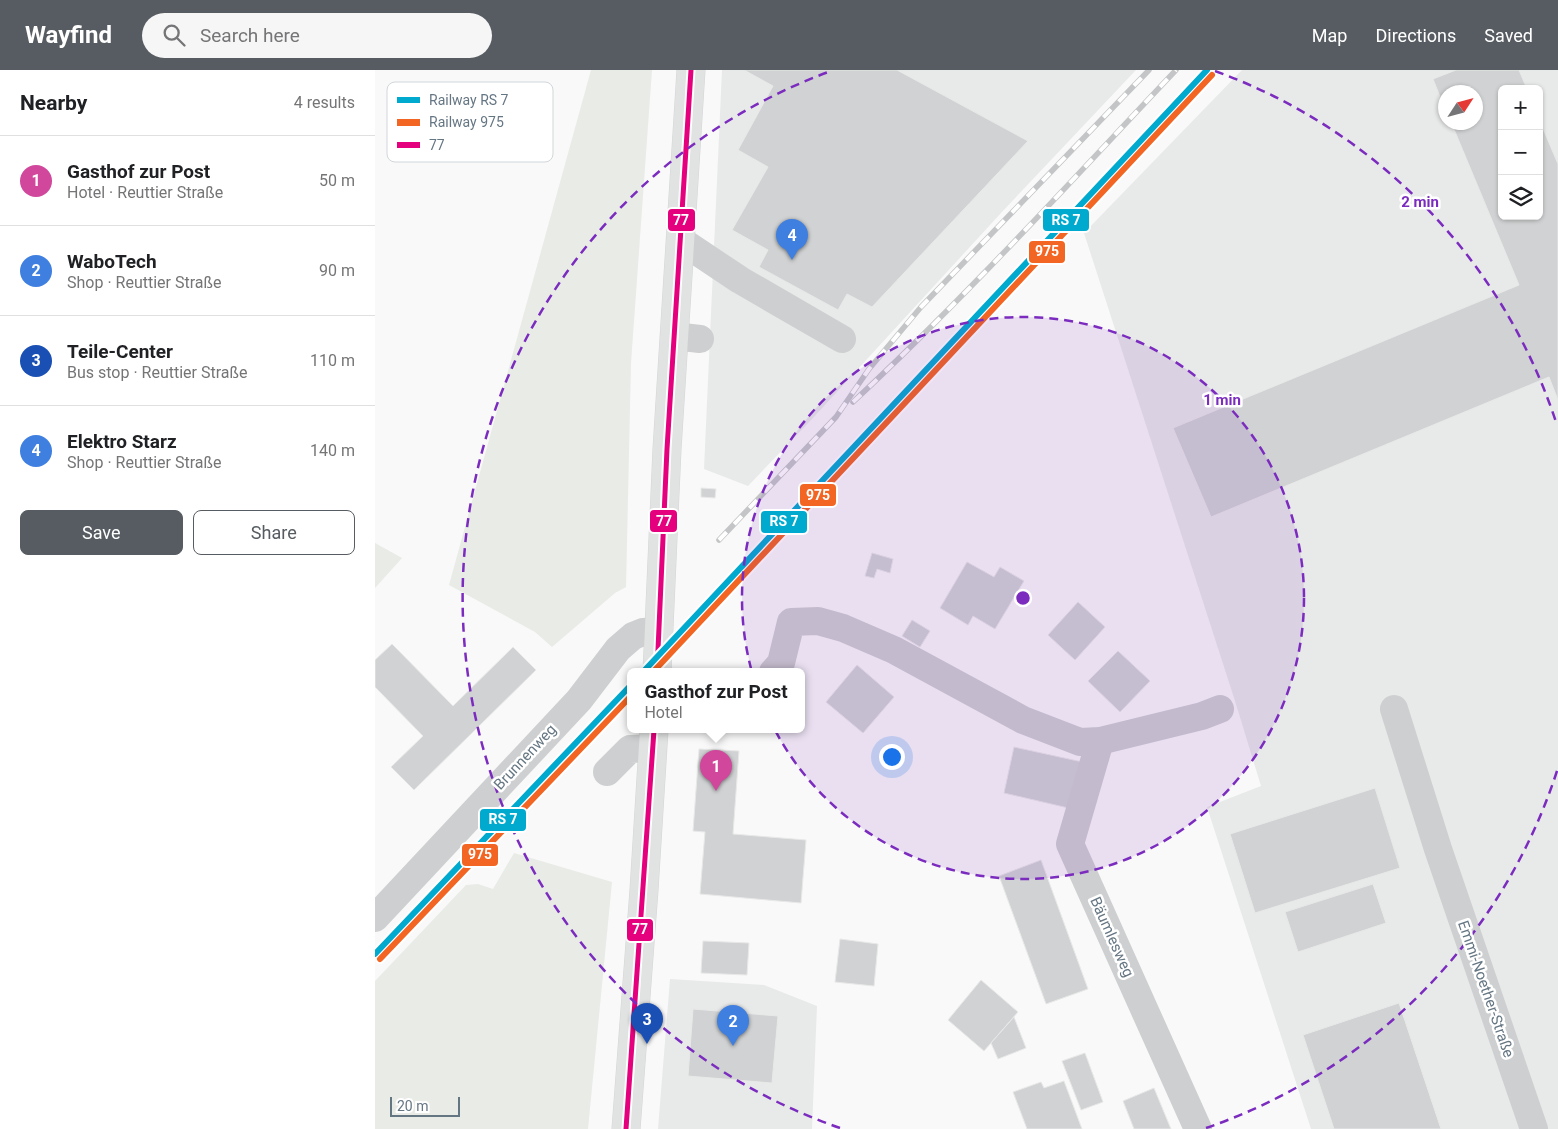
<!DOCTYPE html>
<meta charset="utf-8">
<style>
body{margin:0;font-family:Roboto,sans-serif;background:#f6f6f6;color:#202124}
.controls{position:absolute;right:15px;top:15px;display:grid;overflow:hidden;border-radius:8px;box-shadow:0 1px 4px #0004}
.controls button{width:45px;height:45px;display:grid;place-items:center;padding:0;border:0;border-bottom:1px solid #e0e0e0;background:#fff;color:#202124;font:25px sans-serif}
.compass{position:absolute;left:1063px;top:15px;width:45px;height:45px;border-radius:50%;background:#fff;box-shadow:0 1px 4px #0004;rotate:54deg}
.scale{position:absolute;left:15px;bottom:12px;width:70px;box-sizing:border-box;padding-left:5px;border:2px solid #657683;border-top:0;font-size:14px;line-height:18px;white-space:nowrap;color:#657683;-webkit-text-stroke:4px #fff;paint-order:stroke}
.you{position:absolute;left:516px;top:686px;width:18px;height:18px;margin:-12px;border:4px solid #fff;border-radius:50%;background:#1a73e8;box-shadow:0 0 0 8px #1a73e833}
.badge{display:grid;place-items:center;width:32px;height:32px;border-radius:50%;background:#565c61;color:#fff;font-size:16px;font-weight:700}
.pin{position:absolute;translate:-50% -41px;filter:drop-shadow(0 1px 2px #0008)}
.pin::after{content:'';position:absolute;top:26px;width:18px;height:15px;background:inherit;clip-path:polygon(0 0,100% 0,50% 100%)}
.popup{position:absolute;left:252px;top:598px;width:178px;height:65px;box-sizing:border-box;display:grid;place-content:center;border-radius:8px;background:#fff;filter:drop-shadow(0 1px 4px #0005);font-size:16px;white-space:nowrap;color:#757577}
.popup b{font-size:19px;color:#202124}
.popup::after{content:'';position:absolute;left:50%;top:100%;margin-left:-10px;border:10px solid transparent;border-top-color:#fff}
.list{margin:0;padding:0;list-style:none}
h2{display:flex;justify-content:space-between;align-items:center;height:65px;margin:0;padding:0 20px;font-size:21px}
h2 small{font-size:16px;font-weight:400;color:#757577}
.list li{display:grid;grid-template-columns:32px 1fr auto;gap:15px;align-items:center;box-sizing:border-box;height:90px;padding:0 20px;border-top:1px solid #e0e0e0}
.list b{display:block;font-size:19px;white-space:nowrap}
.list p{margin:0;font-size:16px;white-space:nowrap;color:#757577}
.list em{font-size:16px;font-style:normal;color:#757577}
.actions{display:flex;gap:10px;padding:15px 20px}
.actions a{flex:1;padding:11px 0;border:1px solid #565c61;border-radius:8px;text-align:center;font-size:18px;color:#565c61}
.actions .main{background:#565c61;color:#fff}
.icon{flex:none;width:28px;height:28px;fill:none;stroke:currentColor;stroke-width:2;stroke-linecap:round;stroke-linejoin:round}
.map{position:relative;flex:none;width:1183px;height:1059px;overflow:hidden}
header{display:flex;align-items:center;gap:30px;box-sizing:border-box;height:70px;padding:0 25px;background:#565c61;color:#fff}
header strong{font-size:24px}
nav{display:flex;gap:28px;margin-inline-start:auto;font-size:18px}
.search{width:350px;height:45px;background:#f6f6f6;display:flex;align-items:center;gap:12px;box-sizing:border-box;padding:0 18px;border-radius:28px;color:#757577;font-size:19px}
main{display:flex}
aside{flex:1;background:#fff}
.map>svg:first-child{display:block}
</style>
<header>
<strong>Wayfind</strong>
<div class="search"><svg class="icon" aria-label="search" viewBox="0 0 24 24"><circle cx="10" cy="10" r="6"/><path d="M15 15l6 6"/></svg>Search here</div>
<nav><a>Map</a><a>Directions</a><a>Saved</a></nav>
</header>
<main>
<aside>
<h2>Nearby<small>4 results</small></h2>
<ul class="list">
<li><span class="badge" style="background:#d1479c">1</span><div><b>Gasthof zur Post</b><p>Hotel · Reuttier Straße</p></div><em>50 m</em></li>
<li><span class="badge" style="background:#3f7fe0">2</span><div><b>WaboTech</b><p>Shop · Reuttier Straße</p></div><em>90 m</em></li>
<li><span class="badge" style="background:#1a4fb4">3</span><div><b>Teile-Center</b><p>Bus stop · Reuttier Straße</p></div><em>110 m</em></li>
<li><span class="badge" style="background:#3f7fe0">4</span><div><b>Elektro Starz</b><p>Shop · Reuttier Straße</p></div><em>140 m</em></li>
</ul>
<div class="actions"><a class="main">Save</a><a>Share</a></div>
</aside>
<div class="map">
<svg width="1183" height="1059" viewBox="0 0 1183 1059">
<rect width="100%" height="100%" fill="#f9f9f9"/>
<g fill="#e8e9e9" fill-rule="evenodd">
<polygon points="347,0 761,0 626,143 438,348 373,416 329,399"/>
<path d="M867 0H1183V1059H936L832 737 886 716 860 631 709 163ZM1127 19H1164V146H1127ZM1070 22H1100V52H1070Z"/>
<polygon points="295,909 389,915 442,936 437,1059 283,1059"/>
</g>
<g fill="#e8ebe6">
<polygon points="216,0 277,0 256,293 251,517 240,523 177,577 160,562 74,515"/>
<polygon points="0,473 27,488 0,518"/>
<polygon points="139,783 237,812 213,1059 0,1059 0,911 91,815 103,814 118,819"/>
</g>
<g fill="#d0d2d3" stroke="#e8e8e8">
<polygon points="369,0 522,0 653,71 497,237 472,224 463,240 384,197 393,180 357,160 393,97 363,80 398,16"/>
<polygon points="1081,0 1144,0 1152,19 1127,19 1127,146 1164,146 1164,49 1183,94 1183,330 1174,307 836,447 798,358 1144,215 1076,52 1100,52 1100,22 1070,22 1070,39 1058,9"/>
<polygon points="326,418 341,419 340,428 326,427"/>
<polygon points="497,483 518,489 515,503 502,499 499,508 490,506"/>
<polygon points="592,492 619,507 625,497 649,511 620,559 598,546 593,555 565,538"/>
<polygon points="703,532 730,557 700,590 673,565"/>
<polygon points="537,550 555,561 545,577 527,566"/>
<polygon points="17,574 78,636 138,577 161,600 39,720 16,697 48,666 0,617 0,590"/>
<polygon points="743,581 775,611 745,642 713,611"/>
<polygon points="482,595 519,627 488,663 451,632"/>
<polygon points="639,677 712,693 702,740 629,723"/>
<polygon points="324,679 364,681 358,764 431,770 426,833 325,824 330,762 318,761"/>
<polygon points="1000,718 1025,798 880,843 855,764"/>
<polygon points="666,790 713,919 671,934 624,806"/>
<polygon points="998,814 1011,853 923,882 910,842"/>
<polygon points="465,869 503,874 499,916 460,912"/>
<polygon points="328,871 374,873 372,905 326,903"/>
<polygon points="606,910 643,942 609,981 573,950"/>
<polygon points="1024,933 1066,1059 959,1059 928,965"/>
<polygon points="318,939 403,946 397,1013 313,1006"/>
<polygon points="639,947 651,978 623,989 616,973"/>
<polygon points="710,983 728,1032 706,1040 687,991"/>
<polygon points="689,1011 707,1059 652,1059 638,1022 666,1012 669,1018"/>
<polygon points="779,1018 796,1059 759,1059 748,1031"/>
</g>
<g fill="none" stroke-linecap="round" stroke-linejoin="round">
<g stroke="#d5d6d7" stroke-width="29">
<g id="major">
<polyline points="282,602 292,379 316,0"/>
<polyline points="251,1059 269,820 279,660"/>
</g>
</g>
<g stroke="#cecfd0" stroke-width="28">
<polyline points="305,170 365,210 467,269"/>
<polyline points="299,266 325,269"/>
<polyline points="398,602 406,593 416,552 443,551 468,558 519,580 648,650 705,672 725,671 827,646 845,639"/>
<polyline points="1019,639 1063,779 1159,1059"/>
<polyline points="725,671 695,774 823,1059"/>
<polyline points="232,702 255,679 278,678"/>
<polyline points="0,848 204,630 243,579 258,566 268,562 284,561"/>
</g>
<use href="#major" stroke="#e1e2e2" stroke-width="28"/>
<g stroke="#c3c5c6" stroke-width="5.5">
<g id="rail">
<path d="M478 332C591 227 695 112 801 0"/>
<polyline points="344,470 461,347 494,299 546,237 774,0"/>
</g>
</g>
<use href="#rail" stroke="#fff" stroke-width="4" stroke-dasharray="11" stroke-linecap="butt"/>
<g stroke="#fff" stroke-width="9">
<g id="bus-1">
<polyline points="282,602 292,379 316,0"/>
<polyline points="251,1059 279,660"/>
</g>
</g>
<use href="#bus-1" stroke="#e5007d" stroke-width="5"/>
<g stroke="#fff" stroke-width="10">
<g id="rail-1">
<polyline points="268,602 832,0"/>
<polyline points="0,884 256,615"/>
</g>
</g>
<g stroke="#fff" stroke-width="10">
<g id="rail-2">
<polyline points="278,602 837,5"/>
<polyline points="5,889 256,626"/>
</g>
</g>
<use href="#rail-1" stroke="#00a9ce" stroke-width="6"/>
<use href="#rail-2" stroke="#f26522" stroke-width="6"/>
</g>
<circle cx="648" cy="528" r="281" fill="#7b2cbf" fill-opacity=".12"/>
<g fill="none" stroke="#7b2cbf" stroke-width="2.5" stroke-dasharray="9 6">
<circle cx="648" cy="528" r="281"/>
<path d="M1182 701A561 561 0 0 1 831 1058M465 1058A561 561 0 0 1 456 1M840 1A561 561 0 0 1 1182 355"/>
</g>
<g text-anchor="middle" stroke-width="5" stroke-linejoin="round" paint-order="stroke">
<g font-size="15" fill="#657683" stroke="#fff">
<text transform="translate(150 687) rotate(-47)" y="5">Brunnenweg</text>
<text transform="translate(737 867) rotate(66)" y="5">Bäumlesweg</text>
<text transform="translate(1111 919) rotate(71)" y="5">Emmi-Noether-Straße</text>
</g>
</g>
<rect x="12" y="12" width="166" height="80" rx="8" fill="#fff" stroke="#d1d6da" stroke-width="1"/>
<rect x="22" y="27" width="23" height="6" fill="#00a9ce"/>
<rect x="22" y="49" width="23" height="7" fill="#f26522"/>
<rect x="22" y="72" width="23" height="6" fill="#e5007d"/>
<g font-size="14" fill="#657683">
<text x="54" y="35">Railway RS 7</text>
<text x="54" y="57">Railway 975</text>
<text x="54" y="80">77</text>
</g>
<circle cx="648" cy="528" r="8" fill="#7b2cbf" stroke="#fff" stroke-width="2.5"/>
<g font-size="15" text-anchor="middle" font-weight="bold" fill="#7b2cbf" stroke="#fff" stroke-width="5" stroke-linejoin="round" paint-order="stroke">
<text x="1045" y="137">2 min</text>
<text x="847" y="335">1 min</text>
</g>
<g stroke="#fff" stroke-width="2">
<rect x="292" y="138" width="29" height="24" rx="5" fill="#e5007d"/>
<rect x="667" y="138" width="48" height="24" rx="5" fill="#00a9ce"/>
<rect x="653" y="170" width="38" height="24" rx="5" fill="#f26522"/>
<rect x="424" y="413" width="38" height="24" rx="5" fill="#f26522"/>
<rect x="274" y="439" width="29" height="24" rx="5" fill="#e5007d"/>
<rect x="385" y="440" width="48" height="24" rx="5" fill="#00a9ce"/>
<rect x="104" y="738" width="48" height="24" rx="5" fill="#00a9ce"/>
<rect x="86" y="773" width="38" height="24" rx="5" fill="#f26522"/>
<rect x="251" y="848" width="28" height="24" rx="5" fill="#e5007d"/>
</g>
<g font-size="14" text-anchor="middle" font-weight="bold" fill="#fff">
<text x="306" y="155">77</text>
<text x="691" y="155">RS 7</text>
<text x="672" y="186">975</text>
<text x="443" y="430">975</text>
<text x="289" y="456">77</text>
<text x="409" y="456">RS 7</text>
<text x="128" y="754">RS 7</text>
<text x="105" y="789">975</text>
<text x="265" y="864">77</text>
</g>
</svg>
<div class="controls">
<button>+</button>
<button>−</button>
<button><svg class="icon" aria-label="layers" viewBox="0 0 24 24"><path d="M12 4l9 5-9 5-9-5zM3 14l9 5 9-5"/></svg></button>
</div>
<svg class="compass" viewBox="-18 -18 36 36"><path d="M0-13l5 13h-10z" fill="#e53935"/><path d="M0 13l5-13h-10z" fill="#757577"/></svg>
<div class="scale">20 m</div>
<div class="you"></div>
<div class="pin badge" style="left:341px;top:721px;background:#d1479c">1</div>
<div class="popup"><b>Gasthof zur Post</b>Hotel</div>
<div class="pin badge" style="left:358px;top:976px;background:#3f7fe0">2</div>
<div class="pin badge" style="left:272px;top:974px;background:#1a4fb4">3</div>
<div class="pin badge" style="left:417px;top:190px;background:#3f7fe0">4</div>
</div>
</main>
